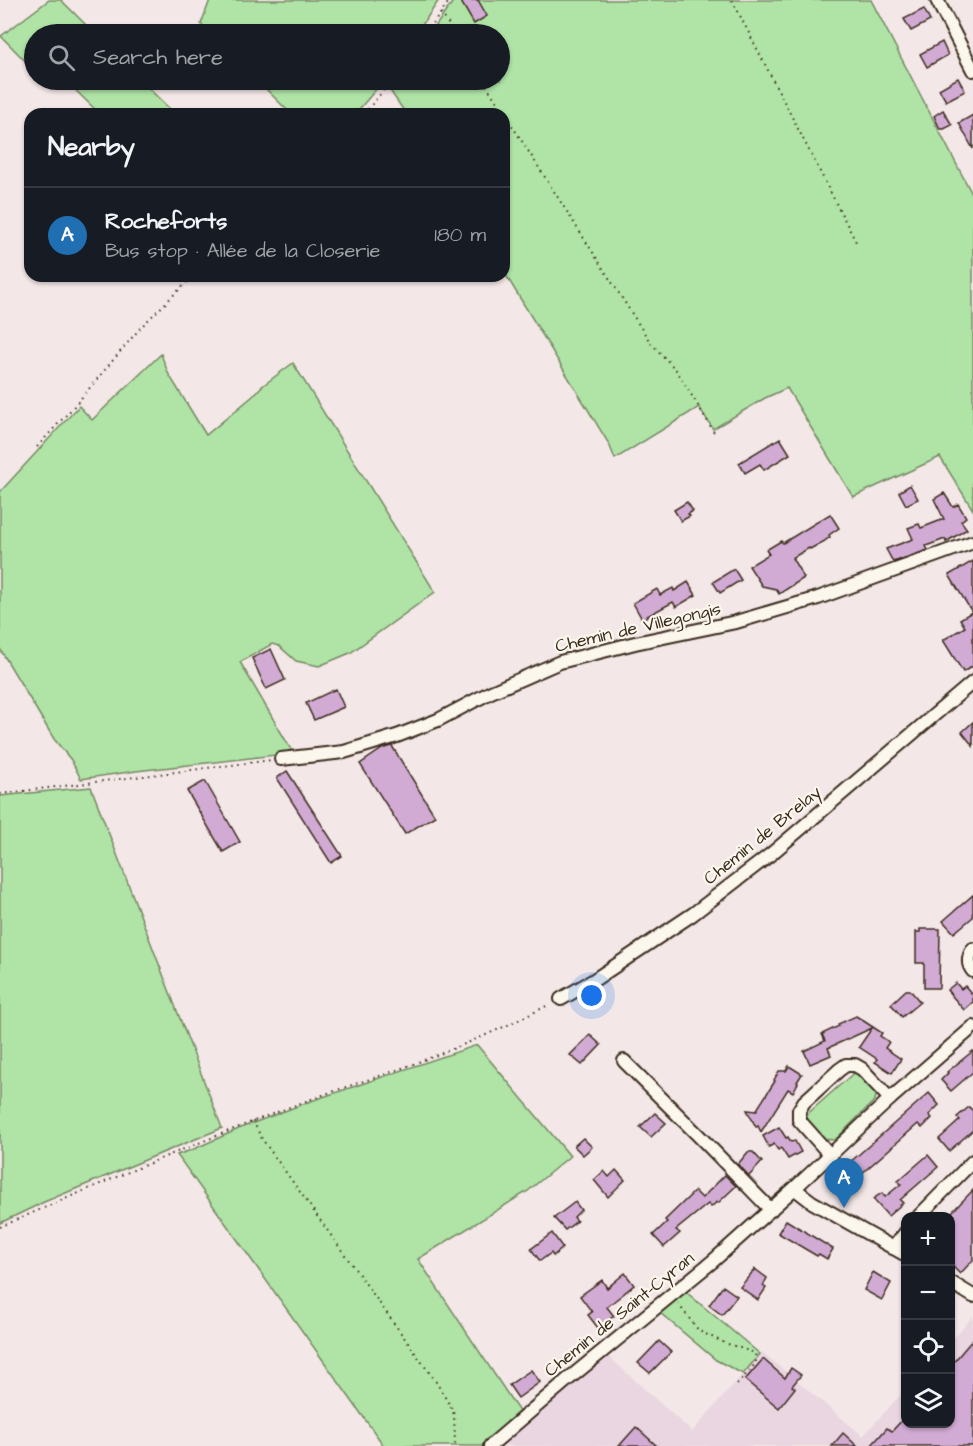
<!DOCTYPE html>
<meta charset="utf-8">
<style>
body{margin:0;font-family:"Architects Daughter",sans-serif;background:#20242c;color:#f1f3f6}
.controls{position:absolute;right:18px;bottom:18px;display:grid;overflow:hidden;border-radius:12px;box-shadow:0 2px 4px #0004}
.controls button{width:54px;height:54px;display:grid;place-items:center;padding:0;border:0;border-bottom:2px solid #363941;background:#171b24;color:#f1f3f6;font:30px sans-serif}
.you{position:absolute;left:592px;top:996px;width:21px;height:21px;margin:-15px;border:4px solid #fff;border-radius:50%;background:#1a73e8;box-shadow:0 0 0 9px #1a73e833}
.badge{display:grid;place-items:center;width:39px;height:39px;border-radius:50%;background:#1f6fb2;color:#fff;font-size:20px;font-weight:700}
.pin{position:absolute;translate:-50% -50px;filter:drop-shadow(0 2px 3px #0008)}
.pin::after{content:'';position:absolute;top:32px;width:21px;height:18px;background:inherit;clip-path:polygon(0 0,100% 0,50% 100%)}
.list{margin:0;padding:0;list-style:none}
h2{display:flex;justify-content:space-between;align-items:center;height:78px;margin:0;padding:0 24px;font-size:26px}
h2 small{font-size:20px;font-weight:400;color:#9ea1a6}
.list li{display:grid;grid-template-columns:39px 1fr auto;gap:18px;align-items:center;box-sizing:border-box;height:96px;padding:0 24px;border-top:2px solid #363941}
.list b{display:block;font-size:22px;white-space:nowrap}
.list p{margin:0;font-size:20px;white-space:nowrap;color:#9ea1a6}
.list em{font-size:20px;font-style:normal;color:#9ea1a6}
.icon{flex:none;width:33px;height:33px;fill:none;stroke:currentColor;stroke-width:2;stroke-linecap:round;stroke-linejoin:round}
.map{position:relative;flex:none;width:973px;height:1446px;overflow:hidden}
.search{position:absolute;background:#171b24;box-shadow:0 2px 4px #0004;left:24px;top:24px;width:486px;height:66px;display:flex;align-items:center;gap:15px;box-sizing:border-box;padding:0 21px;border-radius:33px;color:#9ea1a6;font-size:22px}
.panel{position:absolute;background:#171b24;box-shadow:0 2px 4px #0004;left:24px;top:108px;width:486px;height:174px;border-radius:18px}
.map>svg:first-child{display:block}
</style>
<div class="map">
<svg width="973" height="1446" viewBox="0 0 973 1446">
<rect width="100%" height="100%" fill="#f3e8e7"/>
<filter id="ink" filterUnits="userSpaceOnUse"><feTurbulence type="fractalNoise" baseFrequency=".0167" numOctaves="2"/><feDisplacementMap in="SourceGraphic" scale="12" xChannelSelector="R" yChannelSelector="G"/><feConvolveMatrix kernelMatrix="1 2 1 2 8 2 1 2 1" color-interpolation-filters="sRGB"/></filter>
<g filter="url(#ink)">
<polygon fill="#e9d6e1" points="973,1316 973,1446 508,1446 504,1442 606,1354 692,1432 762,1352 863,1436 905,1390 906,1424 950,1424 951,1341"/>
<g fill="#afe4a6" stroke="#758762" stroke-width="1.5">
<polygon points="49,0 61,0 95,34 34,34 34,70 1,36"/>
<polygon points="210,0 439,0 416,34 211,34 201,24"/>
<polygon points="454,0 871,0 972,194 973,193 973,510 940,457 853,497 787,388 765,398 713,429 699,407 615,459 609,444 504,272 504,114 406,114 391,92 399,80 500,80 500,34 430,34"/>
<polygon points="65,80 140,80 175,114 100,114"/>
<polygon points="257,80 384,80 355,114 291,114"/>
<polygon points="161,354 168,373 206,435 253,396 261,387 293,363 435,592 350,653 319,666 296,661 279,646 272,644 240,662 293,753 136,771 81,779 71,760 54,739 0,649 0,492 79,406 92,420"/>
<polygon points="91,787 222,1128 44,1202 0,1223 0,796"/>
<polygon points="477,1045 570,1156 528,1191 418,1259 522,1416 485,1446 384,1446 177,1155 194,1149 243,1127 308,1102"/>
<path d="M857 1070 877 1092 875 1100 835 1140C816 1140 814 1130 804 1117Z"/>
<polygon points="686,1292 760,1354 743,1374 716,1360 659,1312"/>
</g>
<g fill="#d2abd4" stroke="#3b2a1e" stroke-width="1.5">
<polygon points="460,0 478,0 487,16 474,24"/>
<polygon points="924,9 930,21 911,31 904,19"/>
<polygon points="942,42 948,55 927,67 920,54"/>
<polygon points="958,78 965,91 946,101 939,89"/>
<polygon points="943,110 952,125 944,129 940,129 934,116"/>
<polygon points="973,115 973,149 959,123"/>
<polygon points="780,438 790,454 764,470 760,464 745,473 739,463"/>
<polygon points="910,485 918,499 906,505 899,492"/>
<polygon points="944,493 953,507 958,504 966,517 961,521 967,529 946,542 945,539 926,546 928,550 893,562 886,549 913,539 908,528 919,524 921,528 944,519 934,499"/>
<polygon points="687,502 693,511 688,514 690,516 681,521 674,510"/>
<polygon points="830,514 839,528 829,535 830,537 823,542 810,549 809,548 792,558 804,578 779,594 776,589 762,586 749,566 769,554 766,550 781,541 783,543"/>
<polygon points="973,561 973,666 963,672 943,640 965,627 960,619 972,612 949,575"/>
<polygon points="734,569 741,580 720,593 713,582"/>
<polygon points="688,582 696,595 676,607 673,602 642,619 633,603 657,589 660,595 673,588 674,591"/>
<polygon points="271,649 285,680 266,689 252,658"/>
<polygon points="336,689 344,707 314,720 306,703"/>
<polygon points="973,722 973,746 962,732"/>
<polygon points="392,746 435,816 405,834 360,764 382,749"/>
<polygon points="287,771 342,856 331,863 277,778"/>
<polygon points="205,781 240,842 223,852 187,791"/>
<polygon points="973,895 973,917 954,933 943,921"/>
<polygon points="920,929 940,929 939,988 924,988 924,963 916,963 916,932 920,932"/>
<polygon points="956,983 961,989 965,986 973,995 973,1002 964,1010 947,990"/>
<polygon points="906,990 910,990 920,1002 902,1017 891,1004"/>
<polygon points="856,1016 882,1033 880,1036 889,1042 885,1048 901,1059 892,1073 875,1062 877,1059 859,1047 872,1028 828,1048 831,1055 810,1064 804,1051 825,1041 822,1034 839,1026 838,1024"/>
<polygon points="590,1035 601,1045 582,1065 570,1055"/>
<polygon points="973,1051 973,1072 951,1091 941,1080 948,1073 947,1072"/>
<polygon points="789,1066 802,1074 797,1082 798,1083 793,1092 788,1089 761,1132 758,1126 756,1127 747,1110 756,1111 775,1081 774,1080 779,1071 786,1071"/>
<polygon points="929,1093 939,1105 929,1115 932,1118 922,1128 918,1124 843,1190 832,1178"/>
<polygon points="969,1107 973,1111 973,1130 949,1151 939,1139 960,1120 957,1117"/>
<polygon points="655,1113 666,1123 651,1137 640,1127"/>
<polygon points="779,1127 786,1138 788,1137 791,1142 795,1141 801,1152 788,1159 781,1148 778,1150 774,1144 769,1147 763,1136"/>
<polygon points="583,1138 592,1147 583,1155 574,1146"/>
<polygon points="748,1152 753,1152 762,1162 749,1176 738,1164"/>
<polygon points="928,1155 938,1167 900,1200 903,1203 888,1216 873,1199 882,1193 885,1197 901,1184 898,1181"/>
<polygon points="616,1170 625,1180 608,1197 594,1180 604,1171 609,1177"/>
<polygon points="725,1175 736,1186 718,1203 717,1202 711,1207 708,1204 676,1230 680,1233 664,1247 653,1235 667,1222 665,1220 695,1191 702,1198"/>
<polygon points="973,1190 973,1260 960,1274 951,1265 951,1213"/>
<polygon points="575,1202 581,1210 574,1217 577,1221 565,1230 554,1218"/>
<polygon points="786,1220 833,1249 827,1259 819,1254 817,1256 778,1233"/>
<polygon points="552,1233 563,1248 553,1256 551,1253 540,1261 531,1249"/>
<polygon points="755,1269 767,1278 763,1286 766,1288 758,1300 740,1287"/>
<polygon points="873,1272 891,1283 882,1300 864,1290"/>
<polygon points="625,1273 634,1285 607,1307 614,1316 598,1328 588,1315 592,1312 580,1296 602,1280 607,1288"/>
<polygon points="723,1286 737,1296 722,1315 709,1305"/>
<polygon points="973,1339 973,1446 871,1446 887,1428 892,1431 906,1416 906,1424 951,1424 951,1365"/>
<polygon points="659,1341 671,1352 650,1373 638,1363"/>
<polygon points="763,1359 785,1378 791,1368 801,1375 792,1386 795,1388 779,1408 745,1380"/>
<polygon points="531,1370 540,1382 518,1398 509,1385"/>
<polygon points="636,1427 657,1446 619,1446"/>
<polygon points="843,1433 857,1446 832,1446"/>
</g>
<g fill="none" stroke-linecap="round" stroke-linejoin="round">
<g stroke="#3b2a1e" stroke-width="16">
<g id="street">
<polyline points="937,0 973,70"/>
<polyline points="281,759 344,752 397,736 438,720 491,692 560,662 635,643 736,622 818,598 973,542"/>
<path d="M973 949C968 957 967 964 973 971"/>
<polyline points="561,999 594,980 693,914 771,854 973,682"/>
<polyline points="624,1061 699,1136 771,1210"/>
<polyline points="831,1156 799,1120 799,1110 804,1102 839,1070 846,1065 855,1065 862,1069 890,1099"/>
<polyline points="797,1186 799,1192 812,1202 906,1255"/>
<polyline points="919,1216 973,1161"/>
<polyline points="893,1248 906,1232"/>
<polyline points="950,1282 973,1296"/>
<polyline points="490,1446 566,1381 713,1261 797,1186 890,1099 973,1027"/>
</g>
</g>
<g stroke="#3b2a1e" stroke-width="2" stroke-dasharray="1.5 4.5" stroke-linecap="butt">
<polyline points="732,0 857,244"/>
<polyline points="441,13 455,34"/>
<polyline points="426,34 450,0"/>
<polyline points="483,80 650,342 677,371 714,432"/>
<polyline points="364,114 392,80"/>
<polyline points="37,447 77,403 141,327 193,276"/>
<polyline points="0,794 271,760"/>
<polyline points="253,1121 262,1139 436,1382 452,1409 454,1415 455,1443 457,1446"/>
<path d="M0 1227C101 1183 203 1140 306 1101 338 1089 372 1079 405 1067 455 1049 503 1029 550 1004"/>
<polyline points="678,1304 699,1331 725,1343 755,1353 756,1363 734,1388"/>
</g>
<use href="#street" stroke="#fbf7ec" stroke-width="12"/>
</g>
</g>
<g text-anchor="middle" stroke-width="4.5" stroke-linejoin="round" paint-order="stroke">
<g font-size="18" fill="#3b2a1e" stroke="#fbf7ec">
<text transform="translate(638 627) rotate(-13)" y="6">Chemin de Villegongis</text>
<text transform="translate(762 835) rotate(-39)" y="6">Chemin de Brelay</text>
<text transform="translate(619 1314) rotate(-39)" y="6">Chemin de Saint-Cyran</text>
</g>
</g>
</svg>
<div class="controls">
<button>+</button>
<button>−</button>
<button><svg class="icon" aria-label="locate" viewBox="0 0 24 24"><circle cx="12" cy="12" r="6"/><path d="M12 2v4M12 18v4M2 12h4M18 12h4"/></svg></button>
<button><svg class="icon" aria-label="layers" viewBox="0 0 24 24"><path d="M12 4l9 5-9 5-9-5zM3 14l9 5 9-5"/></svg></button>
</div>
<div class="you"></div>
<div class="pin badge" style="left:844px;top:1208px">A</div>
<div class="search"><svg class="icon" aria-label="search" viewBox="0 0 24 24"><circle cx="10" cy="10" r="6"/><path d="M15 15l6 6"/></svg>Search here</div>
<section class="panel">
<h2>Nearby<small></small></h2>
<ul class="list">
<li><span class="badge">A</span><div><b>Rocheforts</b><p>Bus stop · Allée de la Closerie</p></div><em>180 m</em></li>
</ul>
</section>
</div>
